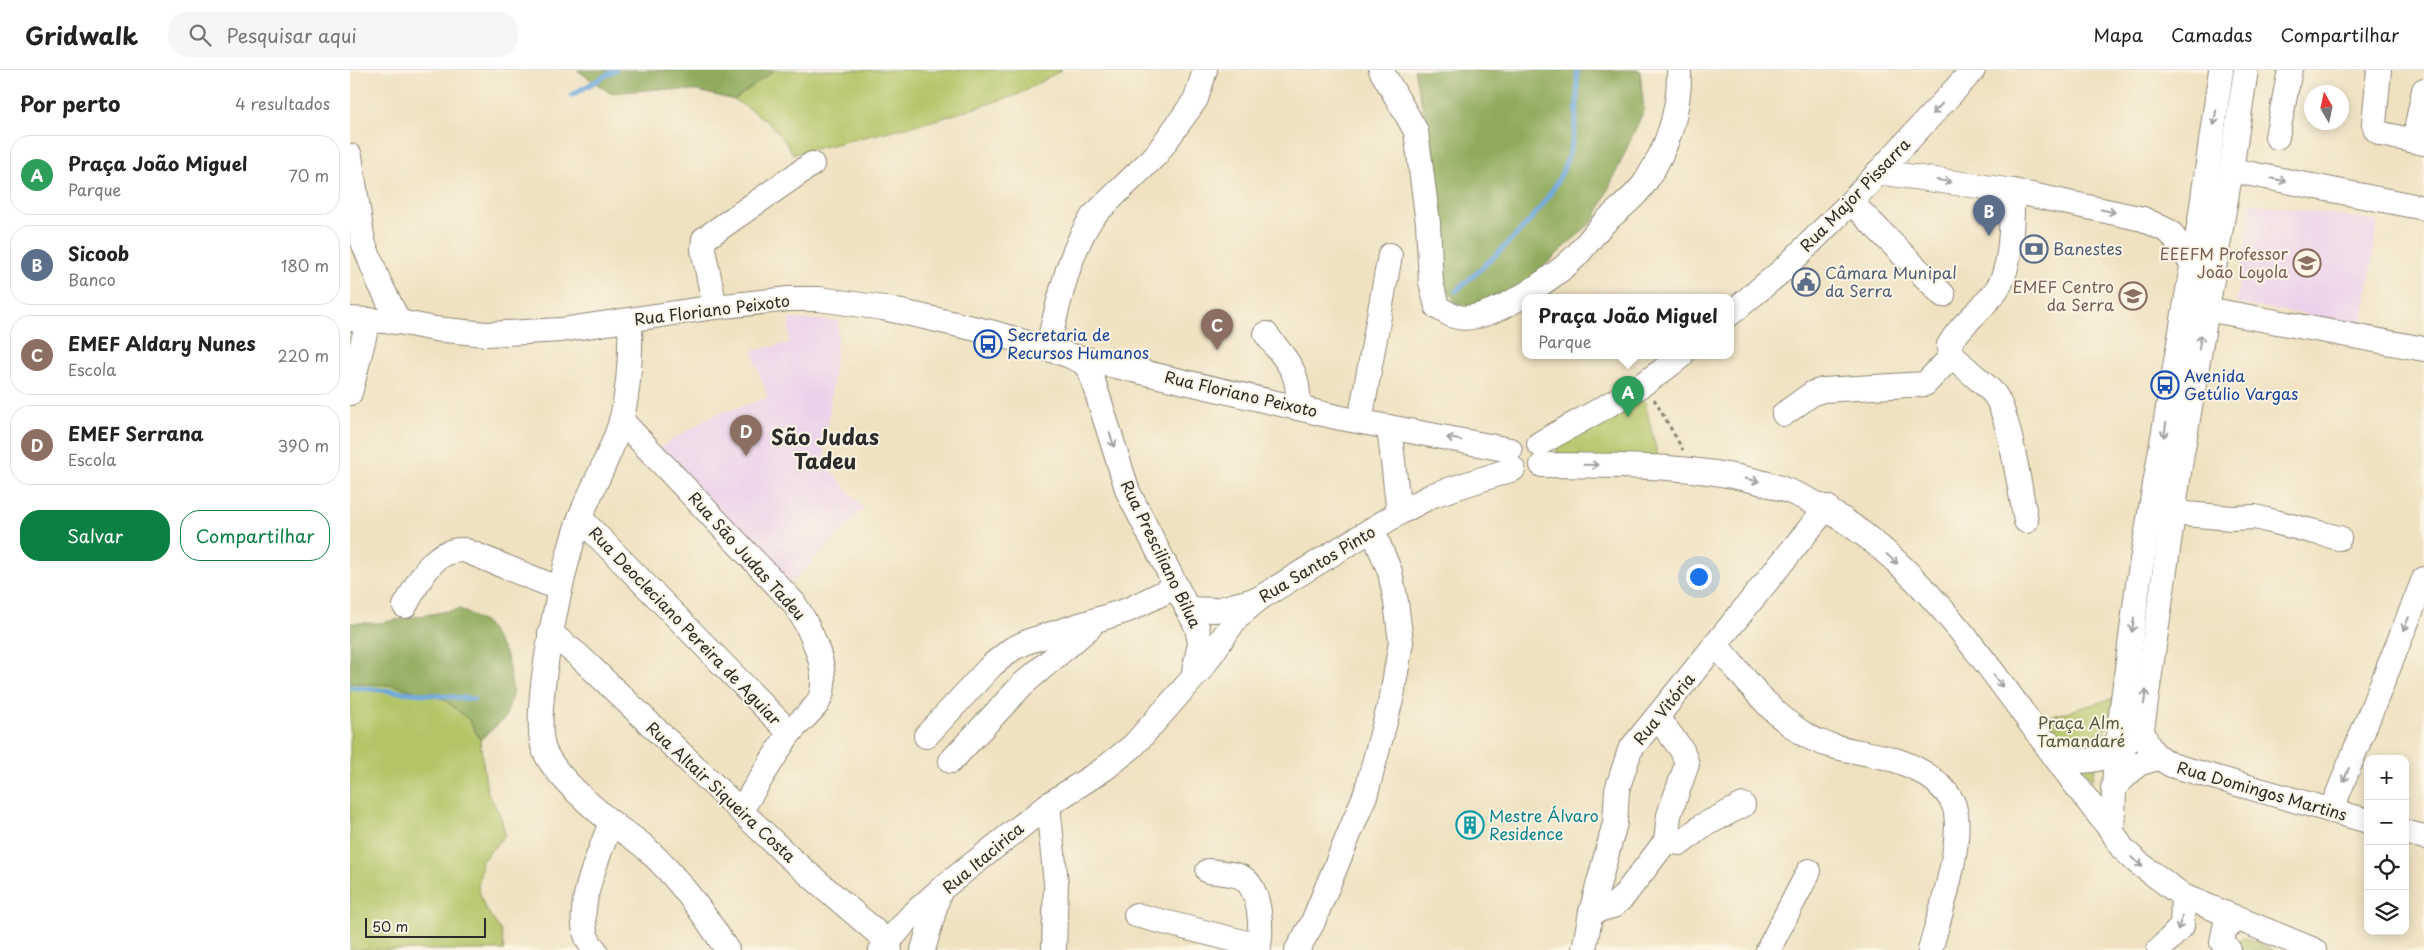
<!DOCTYPE html>
<html lang="pt">
<meta charset="utf-8">
<style>
body{margin:0;font-family:"Playpen Sans",sans-serif;background:#f6f6f6;color:#222}
.controls{position:absolute;right:15px;bottom:15px;display:grid;overflow:hidden;border-radius:10px;box-shadow:0 2px 12px #0003}
.controls button{width:45px;height:45px;display:grid;place-items:center;padding:0;border:0;border-bottom:1px solid #e0e0e0;background:#fff;color:#222;font:25px sans-serif}
.compass{position:absolute;left:1954px;top:15px;width:45px;height:45px;border-radius:50%;background:#fff;box-shadow:0 2px 12px #0003;rotate:351deg}
.scale{position:absolute;left:15px;bottom:12px;width:121px;box-sizing:border-box;padding-left:5px;border:2px solid #2b2b2b;border-top:0;font-size:14px;line-height:18px;white-space:nowrap;color:#2b2b2b;-webkit-text-stroke:4px #fcf5e5;paint-order:stroke}
.you{position:absolute;left:1348px;top:506px;width:18px;height:18px;margin:-12px;border:4px solid #fff;border-radius:50%;background:#1a73e8;box-shadow:0 0 0 8px #1a73e833}
.badge{display:grid;place-items:center;width:32px;height:32px;border-radius:50%;background:#0b8043;color:#fff;font-size:16px;font-weight:700}
.pin{position:absolute;translate:-50% -41px;filter:drop-shadow(0 1px 2px #0008)}
.pin::after{content:'';position:absolute;top:26px;width:18px;height:15px;background:inherit;clip-path:polygon(0 0,100% 0,50% 100%)}
.popup{position:absolute;left:1172px;top:224px;width:212px;height:65px;box-sizing:border-box;display:grid;place-content:center;border-radius:10px;background:#fff;filter:drop-shadow(0 1px 4px #0005);font-size:16px;white-space:nowrap;color:#767676}
.popup b{font-size:19px;color:#222}
.popup::after{content:'';position:absolute;left:50%;top:100%;margin-left:-10px;border:10px solid transparent;border-top-color:#fff}
.list{margin:0;padding:0;list-style:none}
h2{display:flex;justify-content:space-between;align-items:center;height:65px;margin:0;padding:0 20px;font-size:21px}
h2 small{font-size:16px;font-weight:400;color:#767676}
.list li{display:grid;grid-template-columns:32px 1fr auto;gap:15px;align-items:center;box-sizing:border-box;height:80px;margin:0 10px 10px;padding:0 10px;border:1px solid #e0e0e0;border-radius:20px}
.list b{display:block;font-size:19px;white-space:nowrap}
.list p{margin:0;font-size:16px;white-space:nowrap;color:#767676}
.list em{font-size:16px;font-style:normal;color:#767676}
.actions{display:flex;gap:10px;padding:15px 20px}
.actions a{flex:1;padding:11px 0;border:1px solid #0b8043;border-radius:20px;text-align:center;font-size:18px;color:#0b8043}
.actions .main{background:#0b8043;color:#fff}
.icon{flex:none;width:28px;height:28px;fill:none;stroke:currentColor;stroke-width:2;stroke-linecap:round;stroke-linejoin:round}
.map{position:relative;flex:none;width:2074px;height:880px;overflow:hidden}
header{display:flex;align-items:center;gap:30px;box-sizing:border-box;height:70px;padding:0 25px;background:#fff;border-bottom:1px solid #e0e0e0}
header strong{font-size:24px}
nav{display:flex;gap:28px;margin-inline-start:auto;font-size:18px}
.search{width:350px;height:45px;background:#f6f6f6;display:flex;align-items:center;gap:12px;box-sizing:border-box;padding:0 18px;border-radius:20px;color:#767676;font-size:19px}
main{display:flex}
aside{flex:1;background:#fff}
.map>svg:first-child{display:block}
</style>
<header>
<strong>Gridwalk</strong>
<div class="search"><svg class="icon" aria-label="search" viewBox="0 0 24 24"><circle cx="10" cy="10" r="6"/><path d="M15 15l6 6"/></svg>Pesquisar aqui</div>
<nav><a>Mapa</a><a>Camadas</a><a>Compartilhar</a></nav>
</header>
<main>
<aside>
<h2>Por perto<small>4 resultados</small></h2>
<ul class="list">
<li><span class="badge" style="background:#2e9e5b">A</span><div><b>Praça João Miguel</b><p>Parque</p></div><em>70 m</em></li>
<li><span class="badge" style="background:#5c6f8a">B</span><div><b>Sicoob</b><p>Banco</p></div><em>180 m</em></li>
<li><span class="badge" style="background:#8d6e63">C</span><div><b>EMEF Aldary Nunes</b><p>Escola</p></div><em>220 m</em></li>
<li><span class="badge" style="background:#8d6e63">D</span><div><b>EMEF Serrana</b><p>Escola</p></div><em>390 m</em></li>
</ul>
<div class="actions"><a class="main">Salvar</a><a>Compartilhar</a></div>
</aside>
<div class="map">
<svg width="2074" height="880" viewBox="0 0 2074 880">
<rect width="100%" height="100%" fill="#fcf5e5"/>
<filter id="ink" filterUnits="userSpaceOnUse"><feTurbulence type="fractalNoise" baseFrequency=".02" numOctaves="2"/><feDisplacementMap in="SourceGraphic" scale="10" xChannelSelector="R" yChannelSelector="G"/><feConvolveMatrix kernelMatrix="1 2 1 2 8 2 1 2 1" color-interpolation-filters="sRGB"/></filter>
<filter id="wash" filterUnits="userSpaceOnUse"><feTurbulence type="fractalNoise" baseFrequency=".0096" numOctaves="4" result="noise"/><feDisplacementMap in="SourceGraphic" scale="20" xChannelSelector="R" yChannelSelector="G"/><feGaussianBlur stdDeviation="1.12" result="paint"/><feColorMatrix in="noise" values="0 0 0 0 0 0 0 0 0 0 0 0 0 0 0 0 0 1.4 0 .05"/><feComposite in="paint" operator="in"/></filter>
<g filter="url(#wash)">
<rect width="100%" height="100%" fill="#efe2c1"/>
<g fill="#ebd1eb">
<polygon points="1901,133 2028,151 2013,253 1886,234"/>
<polygon points="439,249 489,251 474,393 514,439 441,513 309,378 361,346 418,328 402,281 439,273"/>
</g>
<g fill="#b4c568" stroke="#70784a">
<path d="M424 0H712L667 25 586 50 443 84C426 56 412 46 384 30Z"/>
<polygon points="1294,328 1308,388 1207,393 1207,376 1219,366"/>
<polygon points="0,613 43,615 94,629 119,650 130,670 137,721 151,747 155,765 132,791 128,817 134,836 151,861 154,880 0,880"/>
<polygon points="1764,628 1742,710 1689,650"/>
<polygon points="1892,867 1924,880 1892,880 1887,874"/>
</g>
<g fill="#8faa5c" stroke="#5d6a44">
<polygon points="227,0 424,0 384,30 348,21 308,19 260,23"/>
<polygon points="1064,0 1290,0 1294,40 1245,149 1155,232 1130,239 1106,233 1094,212 1085,93"/>
<polygon points="110,539 137,554 157,586 163,623 155,648 130,670 119,650 94,629 43,615 0,613 0,553 29,553"/>
</g>
<g fill="none" stroke-linecap="round" stroke-linejoin="round">
<g stroke="#6ca7dc" stroke-width="5">
<polyline points="222,25 265,0"/>
<path d="M1106 221C1148 183 1202 140 1219 84 1227 58 1228 27 1227 0"/>
<polyline points="0,617 124,629"/>
</g>
</g>
</g>
<g filter="url(#ink)">
<g fill="none" stroke-linecap="round" stroke-linejoin="round">
<g stroke="#8d8676" stroke-width="26">
<g id="minor">
<path d="M1031 0 1066 61 1078 153 1081 212 1087 237C1093 240 1098 244 1104 246 1135 257 1202 209 1224 188 1234 178 1243 165 1253 154 1267 140 1286 127 1296 111 1318 77 1330 40 1329 0"/>
<polyline points="1871,0 1850,150 1788,514 1766,683 1762,761 1772,778 1787,792 1833,826 1964,880"/>
<path d="M1896 0 1881 100 1831 389 1792 659C1797 678 1804 686 1821 695L2018 751"/>
<polyline points="2029,0 2024,54 2026,60 2032,64 2074,73"/>
<polyline points="1927,67 1940,0"/>
<polyline points="2064,71 2074,20"/>
<polyline points="0,86 13,172 29,212 49,252"/>
<polyline points="1881,100 2074,138"/>
<polyline points="1528,102 1663,121 1793,149 1820,162 1843,195"/>
<path d="M1663 121C1661 149 1663 196 1647 219 1634 239 1611 253 1599 275 1601 291 1634 311 1645 325 1660 347 1670 421 1676 451"/>
<polyline points="1501,132 1593,225"/>
<polyline points="365,237 353,179 354,169 462,94"/>
<polyline points="1856,239 2074,279"/>
<polyline points="1380,244 1434,199 1501,132 1623,0"/>
<polyline points="0,249 49,252 85,259 136,264 211,260 365,237 439,229 469,229 533,238 570,246 644,263 718,285 991,348 1160,380"/>
<path d="M280 251C281 283 279 317 272 348 264 378 243 416 231 445 215 485 178 646 195 682 206 706 241 736 262 753 273 762 287 769 298 780 330 810 354 843 377 880"/>
<path d="M916 264C938 293 950 300 948 338"/>
<path d="M697 279C709 234 717 185 743 146L806 85 846 29 855 0"/>
<polyline points="720,286 733,292 740,301 778,422 847,557 850,573 844,602"/>
<polyline points="0,323 18,251"/>
<polyline points="1434,344 1463,323 1473,320 1575,314 1603,285"/>
<path d="M271 350 444 533C459 556 485 606 467 634 459 645 446 654 438 665 422 690 407 715 391 740"/>
<polyline points="1010,351 1040,185"/>
<polyline points="1039,357 1049,443"/>
<path d="M1189 374C1237 346 1288 322 1331 286"/>
<path d="M1192 395C1264 396 1336 394 1406 411 1566 449 1663 644 1762 761"/>
<polyline points="1824,443 1882,448 1905,447 1989,468"/>
<polyline points="230,448 440,663"/>
<path d="M55 536C69 512 81 479 114 480L210 519"/>
<polyline points="837,539 866,540 904,530"/>
<polyline points="200,563 228,585 440,788 538,872 540,880"/>
<path d="M1366 575C1394 607 1420 644 1457 666 1484 681 1516 681 1545 690 1567 697 1591 711 1602 731 1618 760 1589 848 1580 880"/>
<polyline points="576,666 642,595 662,579 679,571 778,540 825,517"/>
<path d="M1699 673C1705 677 1711 684 1718 687 1737 696 1761 687 1776 674"/>
<polyline points="601,691 673,614 740,557"/>
<polyline points="1763,718 1788,694 1807,688"/>
<polyline points="698,735 706,813 704,880"/>
<polyline points="1981,741 2074,509"/>
<polyline points="2055,762 2074,767"/>
<polyline points="1316,771 1331,773 1352,756 1393,735"/>
<path d="M858 801C868 802 880 803 889 806 911 814 913 862 908 880"/>
<polyline points="1241,842 1263,836 1273,827 1316,771 1319,745 1337,694 1332,680 1307,647"/>
<polyline points="786,845 909,876"/>
<path d="M245 880C216 851 250 784 261 752"/>
<polyline points="531,880 560,847 590,820"/>
<polyline points="573,880 590,820 698,735 754,699 783,676 852,598 887,547 910,528 1049,443 1083,425 1163,399"/>
<polyline points="947,880 962,854 1016,723 1042,626 1051,572 1046,532 1040,502 1023,461"/>
<polyline points="1234,880 1241,842 1265,753 1267,720 1280,680 1477,437"/>
<polyline points="1418,880 1459,801"/>
<polyline points="1809,880 1832,856 1833,826"/>
<polyline points="1879,880 1872,872 1875,857 1891,849"/>
</g>
</g>
<polyline stroke="#8d8676" stroke-width="3" stroke-dasharray="4 4" stroke-linecap="butt" points="1304,329 1333,380"/>
<use href="#minor" stroke="#fff" stroke-width="24"/>
</g>
<defs><path id="oneway-shaft" d="M-6 0H5M1.5-3L5.5 0L1.5 3" fill="none" stroke-width="1.6" stroke-linecap="round" stroke-linejoin="round" transform="scale(1.25)"/></defs>
<g stroke="#a0a0a0">
<use href="#oneway-shaft" transform="translate(1587 39) rotate(133)"/>
<use href="#oneway-shaft" transform="translate(1865 48) rotate(98)"/>
<use href="#oneway-shaft" transform="translate(1929 110) rotate(11)"/>
<use href="#oneway-shaft" transform="translate(1594 111) rotate(8)"/>
<use href="#oneway-shaft" transform="translate(1758 141) rotate(12)"/>
<use href="#oneway-shaft" transform="translate(1850 272) rotate(-81)"/>
<use href="#oneway-shaft" transform="translate(1815 360) rotate(100)"/>
<use href="#oneway-shaft" transform="translate(1104 369) rotate(-169)"/>
<use href="#oneway-shaft" transform="translate(762 370) rotate(73)"/>
<use href="#oneway-shaft" transform="translate(1241 395) rotate(1)"/>
<use href="#oneway-shaft" transform="translate(1402 410) rotate(12)"/>
<use href="#oneway-shaft" transform="translate(1542 489) rotate(42)"/>
<use href="#oneway-shaft" transform="translate(2056 554) rotate(112)"/>
<use href="#oneway-shaft" transform="translate(1783 555) rotate(97)"/>
<use href="#oneway-shaft" transform="translate(1648 611) rotate(53)"/>
<use href="#oneway-shaft" transform="translate(1795 627) rotate(-81)"/>
<use href="#oneway-shaft" transform="translate(1996 705) rotate(112)"/>
<use href="#oneway-shaft" transform="translate(1787 792) rotate(40)"/>
<use href="#oneway-shaft" transform="translate(1830 853) rotate(108)"/>
</g>
</g>
<defs>
<g id="bank-ring" transform="scale(1.4375)"><circle r="9.5" fill="#fcf5e5" stroke="#5c6f8a" stroke-width="1.5"/><path d="M-6-4H6V4H-6ZM0-2.3a2.3 2.3 0 1 0 0 4.6a2.3 2.3 0 1 0 0-4.6Z" fill="#5c6f8a"/></g>
<g id="school-ring" transform="scale(1.4375)"><circle r="9.5" fill="#fcf5e5" stroke="#8d6e63" stroke-width="1.5"/><path d="M0-5L7-2L0 1L-7-2ZM-4 1L0 2.5L4 1V4Q0 6-4 4Z" fill="#8d6e63"/></g>
<g id="civic-ring" transform="scale(1.4375)"><circle r="9.5" fill="#fcf5e5" stroke="#5c6f8a" stroke-width="1.5"/><path d="M-.6-6.5H3V-4.5H.6V-3L4-1V1h2V6H-6V1h2V-1L-.6-3ZM-1.2 2.5V6h2.4V2.5Z" fill="#5c6f8a"/></g>
<g id="bus-ring" transform="scale(1.4375)"><circle r="9.5" fill="#fcf5e5" stroke="#1a4fb4" stroke-width="1.5"/><path d="M-5-6H5V4H4V6H2V4H-2V6H-4V4H-5ZM-3.5-4V0h7V-4ZM-3.5 1.2v1.5H-2V1.2ZM2 1.2v1.5H3.5V1.2Z" fill="#1a4fb4"/></g>
<g id="building-ring" transform="scale(1.4375)"><circle r="9.5" fill="#fcf5e5" stroke="#0f9aa8" stroke-width="1.5"/><path d="M-4-6H4V6H1V3H-1V6H-4ZM-2.5-4.3h1.7v1.8h-1.7ZM.8-4.3h1.7v1.8H.8ZM-2.5-1h1.7V.8h-1.7ZM.8-1h1.7V.8H.8Z" fill="#0f9aa8"/></g>
</defs>
<g fill-rule="evenodd">
<use href="#bank-ring" x="1684" y="179"/>
<use href="#school-ring" x="1957" y="193"/>
<use href="#civic-ring" x="1456" y="212"/>
<use href="#school-ring" x="1783" y="226"/>
<use href="#bus-ring" x="638" y="274"/>
<use href="#bus-ring" x="1815" y="315"/>
<use href="#building-ring" x="1120" y="755"/>
</g>
<g text-anchor="middle" stroke-width="4" stroke-linejoin="round" paint-order="stroke">
<g font-size="16" fill="#2b2b2b" stroke="#fcf5e5">
<text transform="translate(1505 125) rotate(-46)" y="6">Rua Major Pissarra</text>
<text transform="translate(362 240) rotate(-7)" y="6">Rua Floriano Peixoto</text>
<text transform="translate(891 324) rotate(13)" y="6">Rua Floriano Peixoto</text>
<text transform="translate(811 484) rotate(64)" y="6">Rua Presciliano Bilua</text>
<text transform="translate(397 486) rotate(48)" y="6">Rua São Judas Tadeu</text>
<text transform="translate(967 494) rotate(-31)" y="6">Rua Santos Pinto</text>
<text transform="translate(335 556) rotate(46)" y="6">Rua Deocleciano Pereira de Aguiar</text>
<text transform="translate(1314 639) rotate(-51)" y="6">Rua Vitória</text>
<text transform="translate(1912 721) rotate(16)" y="6">Rua Domingos Martins</text>
<text transform="translate(371 722) rotate(43)" y="6">Rua Altair Siqueira Costa</text>
<text transform="translate(633 788) rotate(-40)" y="6">Rua Itacirica</text>
</g>
<g font-size="16" fill="#4e5e75" stroke="#fcf5e5" text-anchor="start">
<text x="1703" y="185">Banestes</text>
<text x="1475" y="209">Câmara Munipal<tspan x="1475" dy="18">da Serra</tspan></text>
</g>
<g font-size="16" fill="#785e54" stroke="#fcf5e5" text-anchor="end">
<text x="1938" y="190">EEEFM Professor<tspan x="1938" dy="18">João Loyola</tspan></text>
<text x="1764" y="223">EMEF Centro<tspan x="1764" dy="18">da Serra</tspan></text>
</g>
<g font-size="16" fill="#164399" stroke="#fcf5e5" text-anchor="start">
<text x="657" y="271">Secretaria de<tspan x="657" dy="18">Recursos Humanos</tspan></text>
<text x="1834" y="312">Avenida<tspan x="1834" dy="18">Getúlio Vargas</tspan></text>
</g>
<g font-size="16" fill="#54593d" stroke="#fcf5e5">
<text x="1731" y="659">Praça Alm.<tspan x="1731" dy="18">Tamandaré</tspan></text>
</g>
<g font-size="16" fill="#0d838f" stroke="#fcf5e5" text-anchor="start">
<text x="1139" y="752">Mestre Álvaro<tspan x="1139" dy="18">Residence</tspan></text>
</g>
<g font-size="21" font-weight="bold" fill="#2b2b2b" stroke="#fcf5e5">
<text x="475" y="375">São Judas<tspan x="475" dy="24">Tadeu</tspan></text>
</g>
</g>
</svg>
<div class="controls">
<button>+</button>
<button>−</button>
<button><svg class="icon" aria-label="locate" viewBox="0 0 24 24"><circle cx="12" cy="12" r="6"/><path d="M12 2v4M12 18v4M2 12h4M18 12h4"/></svg></button>
<button><svg class="icon" aria-label="layers" viewBox="0 0 24 24"><path d="M12 4l9 5-9 5-9-5zM3 14l9 5 9-5"/></svg></button>
</div>
<svg class="compass" viewBox="-18 -18 36 36"><path d="M0-13l5 13h-10z" fill="#e53935"/><path d="M0 13l5-13h-10z" fill="#767676"/></svg>
<div class="scale">50 m</div>
<div class="you"></div>
<div class="pin badge" style="left:1278px;top:347px;background:#2e9e5b">A</div>
<div class="popup"><b>Praça João Miguel</b>Parque</div>
<div class="pin badge" style="left:1639px;top:166px;background:#5c6f8a">B</div>
<div class="pin badge" style="left:867px;top:280px;background:#8d6e63">C</div>
<div class="pin badge" style="left:396px;top:386px;background:#8d6e63">D</div>
</div>
</main>
